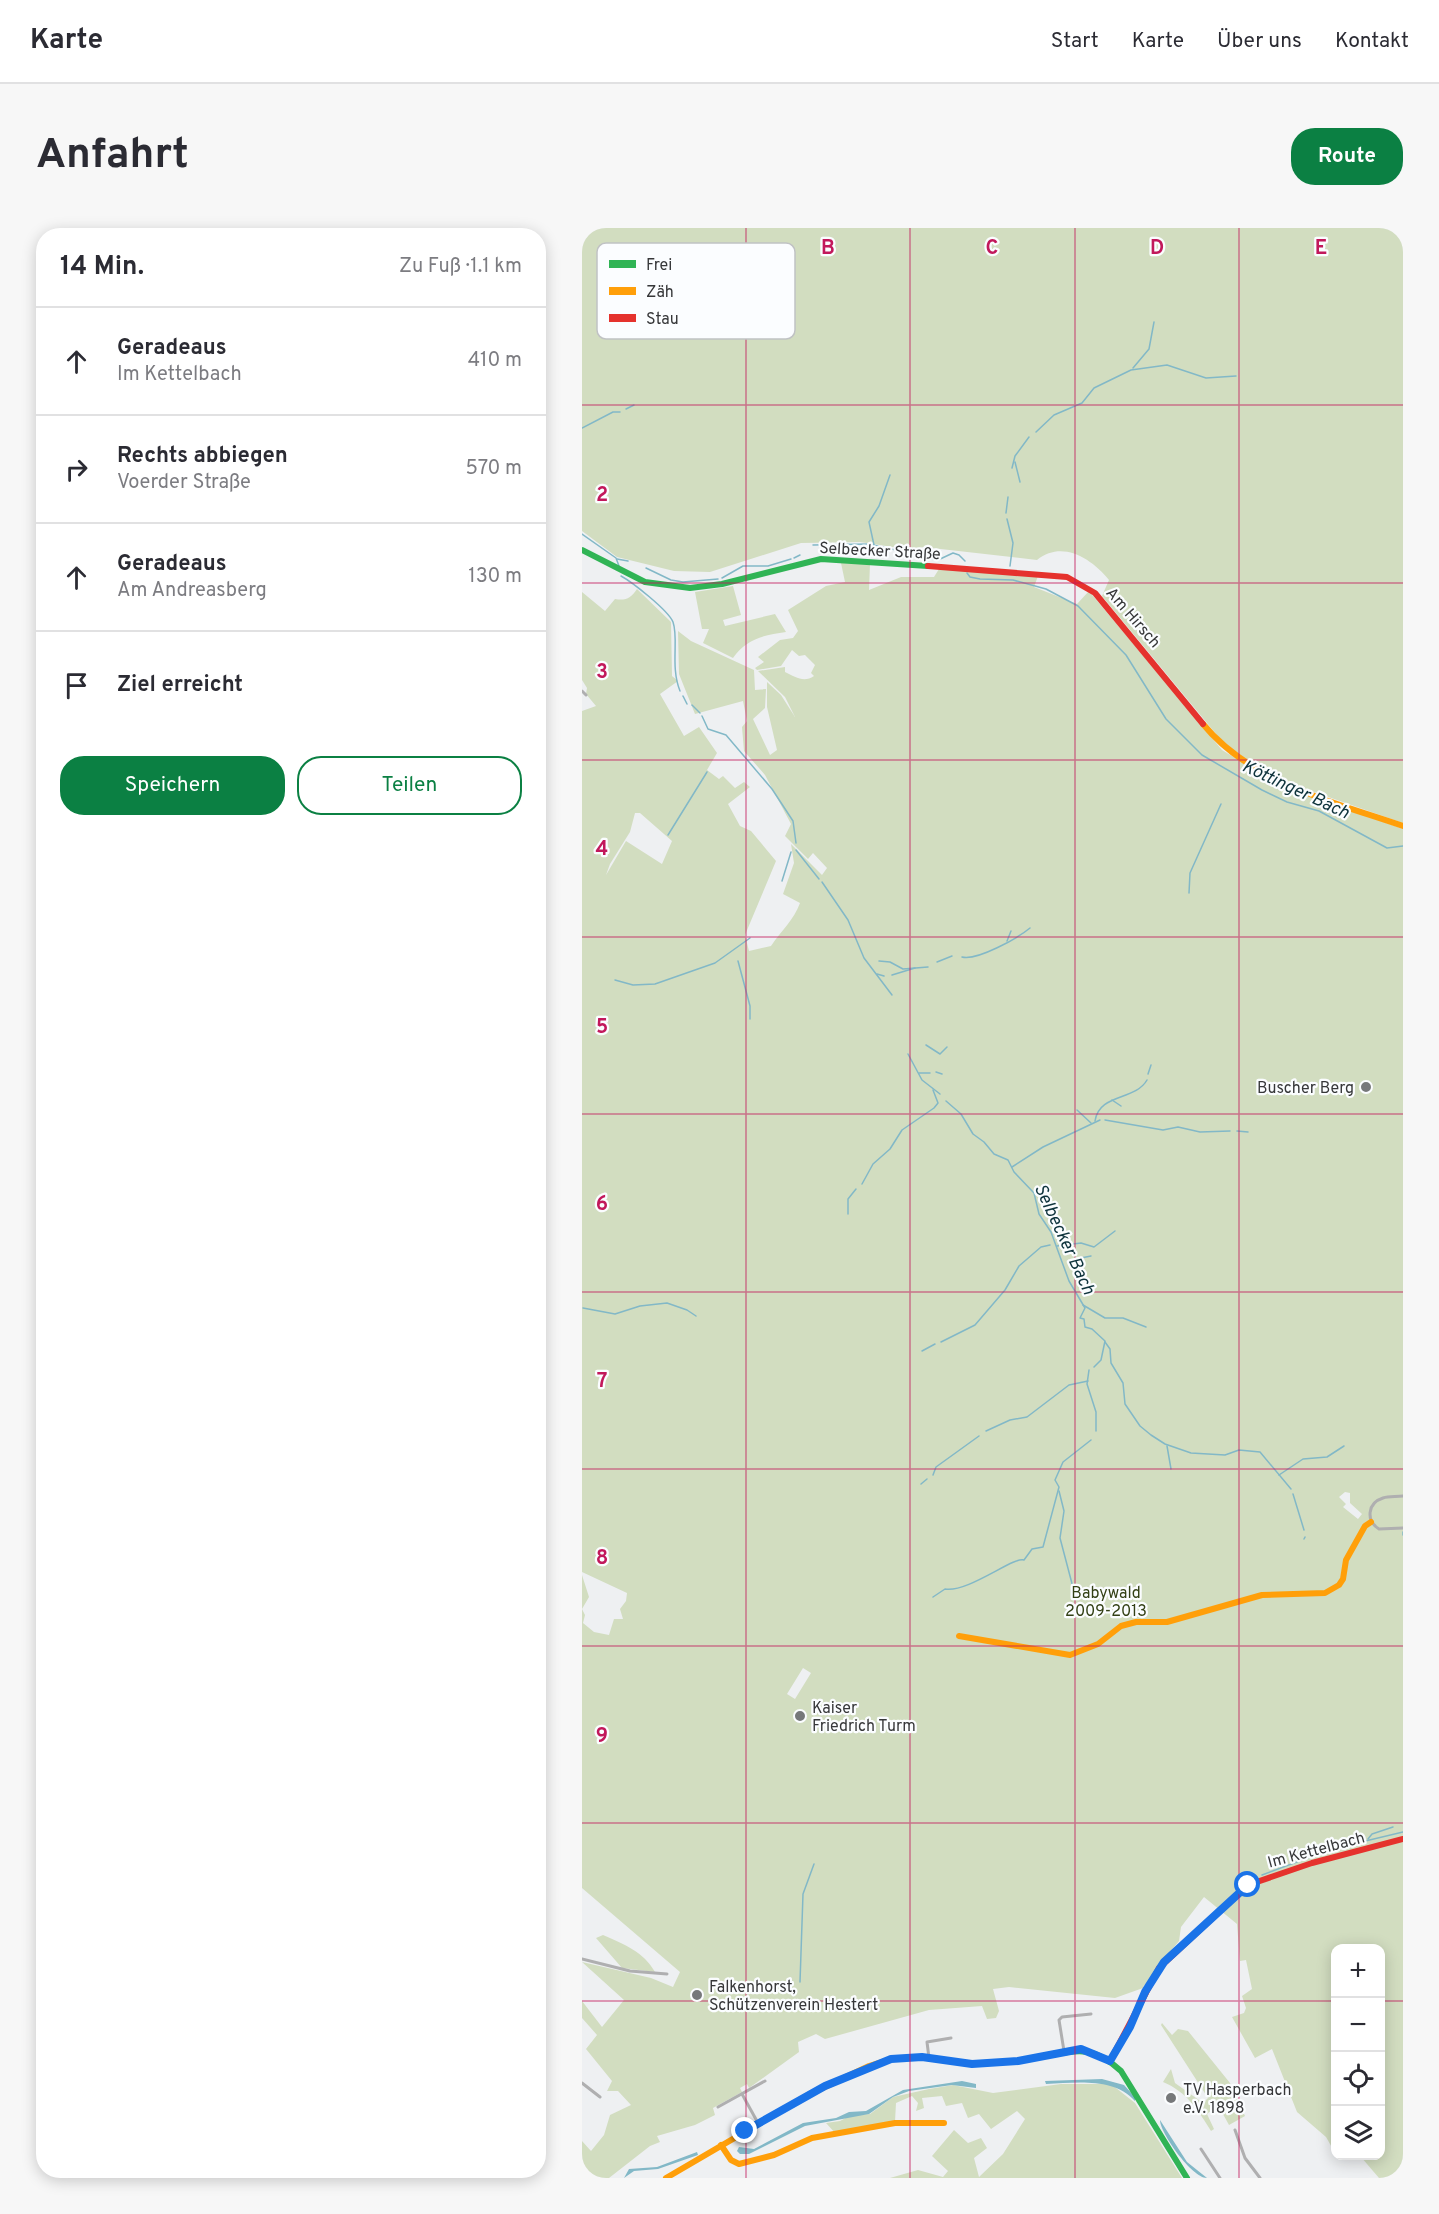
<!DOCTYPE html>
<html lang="de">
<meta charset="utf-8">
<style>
body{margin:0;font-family:Overpass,sans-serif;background:#f7f7f7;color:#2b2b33}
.controls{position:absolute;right:18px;bottom:18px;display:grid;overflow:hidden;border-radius:12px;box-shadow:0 3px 15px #0003}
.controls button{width:54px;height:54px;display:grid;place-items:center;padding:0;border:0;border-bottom:2px solid #e1e1e2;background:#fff;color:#2b2b33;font:30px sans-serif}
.stop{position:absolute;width:18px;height:18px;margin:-14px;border:4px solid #1a73e8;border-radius:50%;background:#fff}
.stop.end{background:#1a73e8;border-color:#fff;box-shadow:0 2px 6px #0008}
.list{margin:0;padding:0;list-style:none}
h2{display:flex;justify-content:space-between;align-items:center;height:78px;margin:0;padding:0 24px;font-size:26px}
h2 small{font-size:20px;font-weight:400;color:#7c7c81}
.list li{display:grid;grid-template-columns:39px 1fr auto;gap:18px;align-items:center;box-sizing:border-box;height:108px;padding:0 24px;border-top:2px solid #e1e1e2}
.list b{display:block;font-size:22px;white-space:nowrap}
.list p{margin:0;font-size:20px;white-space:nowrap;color:#7c7c81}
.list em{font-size:20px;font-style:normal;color:#7c7c81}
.actions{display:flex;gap:12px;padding:18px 24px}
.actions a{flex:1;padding:14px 0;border:2px solid #0b8043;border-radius:24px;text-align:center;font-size:21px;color:#0b8043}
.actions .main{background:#0b8043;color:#fff}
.icon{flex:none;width:33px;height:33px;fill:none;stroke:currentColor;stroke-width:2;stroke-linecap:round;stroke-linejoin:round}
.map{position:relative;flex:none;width:821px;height:1950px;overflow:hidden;border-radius:24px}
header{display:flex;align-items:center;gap:36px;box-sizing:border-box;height:84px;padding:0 30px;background:#fff;border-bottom:2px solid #e1e1e2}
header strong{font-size:28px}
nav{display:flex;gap:33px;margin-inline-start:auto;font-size:21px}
.intro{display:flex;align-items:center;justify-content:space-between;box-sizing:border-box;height:144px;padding:0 36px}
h1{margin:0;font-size:42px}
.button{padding:15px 27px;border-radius:24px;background:#0b8043;color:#fff;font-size:21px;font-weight:700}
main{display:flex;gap:36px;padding:0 36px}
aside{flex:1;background:#fff;border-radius:24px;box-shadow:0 3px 15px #0003}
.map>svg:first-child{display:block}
</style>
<header>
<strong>Karte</strong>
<nav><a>Start</a><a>Karte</a><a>Über uns</a><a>Kontakt</a></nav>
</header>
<div class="intro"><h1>Anfahrt</h1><a class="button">Route</a></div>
<main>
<aside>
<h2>14 Min.<small>Zu Fuß · 1.1 km</small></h2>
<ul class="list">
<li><svg class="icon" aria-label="ahead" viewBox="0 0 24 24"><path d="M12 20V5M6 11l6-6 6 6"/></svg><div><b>Geradeaus</b><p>Im Kettelbach</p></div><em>410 m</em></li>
<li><svg class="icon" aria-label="right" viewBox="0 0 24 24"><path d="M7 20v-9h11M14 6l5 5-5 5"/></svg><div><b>Rechts abbiegen</b><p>Voerder Straße</p></div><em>570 m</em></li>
<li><svg class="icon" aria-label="ahead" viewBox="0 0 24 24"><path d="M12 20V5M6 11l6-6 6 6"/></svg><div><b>Geradeaus</b><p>Am Andreasberg</p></div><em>130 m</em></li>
<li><svg class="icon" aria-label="arrive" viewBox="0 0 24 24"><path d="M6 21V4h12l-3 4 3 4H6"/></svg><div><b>Ziel erreicht</b></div></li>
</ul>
<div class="actions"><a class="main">Speichern</a><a>Teilen</a></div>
</aside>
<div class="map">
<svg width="821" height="1950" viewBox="0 0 821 1950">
<rect width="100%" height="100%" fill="#eef0f2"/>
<g fill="#d2ddc0" fill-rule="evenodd">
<path d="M0 0H821V595L712 557 688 546 644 518 520 368 527 352C509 330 480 312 455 332L341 319 330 322 278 314 219 315 128 344 92 343 35 329 0 303Z"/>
<path d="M259 335 288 336 287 362 319 349H352L357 341 456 348 452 359 495 376 507 363 640 522 698 557 821 601V1950H797L779 1929 774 1928H798V1720H754L752 1923 744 1909 715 1884 690 1821 673 1830 650 1789 662 1785 664 1780 660 1768 670 1761 664 1732 658 1733 655 1696 622 1669 599 1699 597 1713 576 1738 565 1758 562 1757 561 1760 533 1770 427 1759 411 1761 417 1783 414 1790 405 1791 400 1778 347 1782 243 1811 234 1806 216 1814 217 1824 167 1860 165 1856 158 1860 160 1864 131 1880 133 1887 113 1897 75 1908 78 1914 68 1918 27 1950H0V1913L9 1923 22 1907 28 1887 49 1877 36 1863H25L30 1853 4 1821 15 1807 0 1790V1773L20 1799 42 1772 0 1734 69 1750 91 1759 98 1744 0 1660V1347L7 1369 0 1381 3 1387 1 1395 12 1404 27 1407 32 1391H41L38 1381 44 1373 45 1365 0 1344V483L14 478 4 466 5 460 0 452V364L23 383 33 371C44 373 49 370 55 361L89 394 90 448 96 453 78 466 102 508 117 499 135 525 125 542 137 551 141 548 153 560 162 554 168 559 146 576 158 598 169 603 194 633 163 707 167 723 189 718C199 703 212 692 218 675L201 666 212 635 209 616 240 647 245 640 231 625 226 631 203 608 209 596 183 547 162 523 160 499 165 493 161 473 113 486 97 446 96 403 109 413 172 442 173 462 184 461 183 480 171 491 188 527 195 522 185 479V454L199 467 213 489 203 469 176 443 203 439V444C213 449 222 455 232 448L229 445 233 437 223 427 217 428 210 422 199 438 175 442 173 440 182 434 176 429 198 412 211 410 216 403 206 382 244 358 263 354ZM53 585H58L90 613 80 636 44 613 24 647 28 636 48 604ZM763 1264 768 1265V1275L780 1286 776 1291 761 1279 764 1276 757 1269ZM221 1440 229 1445 213 1471 205 1466Z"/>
<path d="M151 358 159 387 141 392 143 398 193 386 204 404C182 407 164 411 151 430L121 415 127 401H120L113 364Z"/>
<path d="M21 1707C43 1717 61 1723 73 1744L40 1740 14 1710Z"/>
<path d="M580 1795 590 1807 596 1801 606 1803 648 1855 663 1888 647 1897 636 1877 625 1886 632 1901 629 1903C616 1882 605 1864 581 1854L589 1841 593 1855 621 1875 626 1870 579 1797Z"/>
<polygon points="479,1856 529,1856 553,1875 600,1950 308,1950 336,1942 361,1949 366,1943 350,1928 372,1902 386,1915 399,1910 405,1920 392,1930 397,1949 421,1926 443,1891 435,1883 409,1901 397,1886 386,1890 380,1875 364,1878 360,1868 340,1870 342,1880 334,1883 336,1875 330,1868 314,1875 313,1894 254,1906 244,1895 258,1893 269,1887 288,1886 311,1869 347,1861 371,1857 411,1865"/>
</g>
<g fill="#82b8c7">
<path d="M520 1851 542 1857 553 1869V1873C531 1849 494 1855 464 1856L463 1853Z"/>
<polygon points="380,1853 394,1856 394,1860 370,1857 327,1863 311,1869 287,1886 223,1898 167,1926 158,1926 155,1923 157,1919 172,1921 221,1895 254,1890 267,1884 284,1883 321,1862"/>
<path d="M578 1892 605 1934 625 1950C610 1950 578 1905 578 1892Z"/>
<polygon points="115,1924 116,1927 76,1941 52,1943 42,1950 47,1941 75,1939"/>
</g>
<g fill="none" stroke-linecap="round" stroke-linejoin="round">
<g stroke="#82b8c7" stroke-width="1.5">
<polyline points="551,140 567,121 572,94"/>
<polyline points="44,181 52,177"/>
<polyline points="0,200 31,184 38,184"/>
<polyline points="454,204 472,187 500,175 512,160 549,142 585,137 624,150 654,148"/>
<polyline points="433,234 438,254"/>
<polyline points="430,240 433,228 447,209"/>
<polyline points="424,285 426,269"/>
<polyline points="425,291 431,315 428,338"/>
<polyline points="0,306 34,330 37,338"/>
<polyline points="231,317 288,316"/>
<polyline points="291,317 337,327"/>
<polyline points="292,317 287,294 297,278 308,247"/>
<polyline points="340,329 344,330"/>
<polyline points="212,330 218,327"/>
<polyline points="35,331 46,333"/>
<polyline points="348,331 356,332 371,325 377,327 383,333"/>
<polyline points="64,340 89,352 101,354 136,351"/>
<polyline points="385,345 388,349 398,351 431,352 464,361 496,378 544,427 584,491 620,527 680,562 705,574 737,583 805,620 821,618"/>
<path d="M39 348C50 354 86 382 91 394 97 411 88 438 98 463"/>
<polyline points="140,350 161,338 186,338 209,331"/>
<polyline points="101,468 105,476"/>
<polyline points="110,477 118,485"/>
<polyline points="120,488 126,501 144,507 190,561 211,593 214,615"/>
<polyline points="86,607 125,544"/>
<polyline points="214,622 237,651"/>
<polyline points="200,653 209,624"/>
<polyline points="240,654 266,692 282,730 310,767"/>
<polyline points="607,665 608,645 639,576"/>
<polyline points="425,713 429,703"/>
<path d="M380 729C395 733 436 710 448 700"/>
<polyline points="156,733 168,778 168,791"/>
<polyline points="297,733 308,734 321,741 346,739"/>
<polyline points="355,734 370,728"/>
<polyline points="295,746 302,748"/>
<polyline points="310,747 333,740"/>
<polyline points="33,752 51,757 73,756 133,735 168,710"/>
<polyline points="344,817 358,826 365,819"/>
<polyline points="326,826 340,852 358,866"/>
<polyline points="354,844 360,846"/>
<polyline points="337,845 348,845"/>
<polyline points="566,846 569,837"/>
<polyline points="530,872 539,878"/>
<polyline points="364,873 379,886 391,906 402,914 412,926 426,932 432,944 452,965 457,986 469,1004 487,1053 503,1080 498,1090 502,1091 503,1099 510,1101 523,1113 519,1132 512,1139"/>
<polyline points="495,882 509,895"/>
<polyline points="523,892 581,902 596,899 618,904 648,903"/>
<path d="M513 893C517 865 553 873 565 852"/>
<polyline points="655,903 666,904"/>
<polyline points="430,939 461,919 518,892"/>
<polyline points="280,956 291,936 308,921 320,902 352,880 356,875 351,862"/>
<polyline points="266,986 266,971 274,961"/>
<polyline points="475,1018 499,1015 512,1019 533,1003"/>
<polyline points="499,1030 509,1028"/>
<polyline points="501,1077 523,1090 541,1090 564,1099"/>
<polyline points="1,1080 33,1086 58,1078 85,1075 105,1082 114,1088"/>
<polyline points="359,1114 393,1097 423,1062 437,1038 459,1019 468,1017"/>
<polyline points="523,1114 528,1121 529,1135 541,1155 543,1176 558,1198 569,1207 583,1216 609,1225 643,1227 657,1222 678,1224 709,1261"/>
<polyline points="340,1123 353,1116"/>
<polyline points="507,1142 505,1156 514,1184 514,1203"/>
<polyline points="404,1203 428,1192 445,1189 487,1157 506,1153"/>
<polyline points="585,1218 589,1241"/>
<polyline points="351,1247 354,1239 397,1208"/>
<polyline points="697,1247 721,1231 745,1229 762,1218"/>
<polyline points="339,1256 345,1251"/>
<polyline points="477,1263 482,1283 478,1310 493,1367"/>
<polyline points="711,1266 722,1302"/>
<polyline points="821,1304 821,1307"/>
<polyline points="722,1311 723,1309"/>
<path d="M351 1369 363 1361C386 1365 432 1328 442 1332L450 1321 461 1319 477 1259 473 1252 481 1234 509 1212"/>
<polyline points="786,1611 790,1606 811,1599"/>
<polyline points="680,1647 750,1621 821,1604"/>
<polyline points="218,1754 221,1666 232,1636"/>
<polyline points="554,1790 566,1766"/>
<polyline points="549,1800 553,1793"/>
<polyline points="544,1811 548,1802"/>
<polyline points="536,1824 541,1816"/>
</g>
<g stroke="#afafb0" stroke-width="3">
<polyline points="0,463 4,467"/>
<path d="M821 1268C814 1269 807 1268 801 1270 785 1275 784 1293 797 1301L821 1300"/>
<polyline points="0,1731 48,1743 85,1746"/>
<polyline points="482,1823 477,1792 480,1789 509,1786"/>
<polyline points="347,1830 345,1814 369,1810"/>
<polyline points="0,1855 18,1869"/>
<polyline points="160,1866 176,1895"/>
<polyline points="136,1879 183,1853"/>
<polyline points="653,1902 663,1930 678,1950"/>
<polyline points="619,1921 638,1950"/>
</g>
<g stroke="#30b455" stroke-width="6">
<polyline points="0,322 63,354 108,360 140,356 239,331 346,338"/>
<path d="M466 1827C498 1821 513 1819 539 1843L605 1950"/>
</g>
<g stroke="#ff9f0a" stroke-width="6">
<path d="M621 496C669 555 752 574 821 598"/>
<polyline points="377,1408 488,1427 516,1416 539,1398 554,1394 585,1394 680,1367 743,1365 757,1357 761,1351 764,1332 783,1298 789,1294"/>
<polyline points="139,1917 149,1932 157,1936 192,1927 230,1910 313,1895 362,1895"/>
<polyline points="84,1950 226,1867 287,1838 309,1831 340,1829 390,1836 436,1833 466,1827"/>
</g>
<g stroke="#e5322d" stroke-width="6">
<polyline points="346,338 485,349 513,365 621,496"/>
<polyline points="528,1833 577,1740 666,1657 730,1635 821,1611"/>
</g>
</g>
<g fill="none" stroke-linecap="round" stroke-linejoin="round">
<polyline stroke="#1a73e8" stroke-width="8" points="163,1903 243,1858 309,1831 340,1829 390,1836 436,1833 499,1821 528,1833 548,1799 563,1764 582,1734 666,1657"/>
</g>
<path fill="none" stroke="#c2185b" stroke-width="1.5" stroke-opacity="0.55" d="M164 0V1950M328 0V1950M493 0V1950M657 0V1950M0 177H821M0 355H821M0 532H821M0 709H821M0 886H821M0 1064H821M0 1241H821M0 1418H821M0 1595H821M0 1773H754M798 1773H821"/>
<g fill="#76787a" stroke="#fbfdff" stroke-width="2">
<circle cx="784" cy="859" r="6"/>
<circle cx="218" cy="1488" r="6"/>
<circle cx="115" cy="1767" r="6"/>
<circle cx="589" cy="1870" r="6"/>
</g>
<g text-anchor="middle" stroke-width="4.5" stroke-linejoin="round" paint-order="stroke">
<g font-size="16" fill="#363739" stroke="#fbfdff">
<text transform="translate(298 322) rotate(3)" y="6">Selbecker Straße</text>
<text transform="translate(552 389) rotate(49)" y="6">Am Hirsch</text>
<text transform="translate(734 1621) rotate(-15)" y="6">Im Kettelbach</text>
</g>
<g font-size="16" fill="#363739" stroke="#fbfdff" text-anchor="start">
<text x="772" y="865" text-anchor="end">Buscher Berg</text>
<text x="230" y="1485">Kaiser<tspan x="230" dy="18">Friedrich Turm</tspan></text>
<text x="127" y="1764">Falkenhorst,<tspan x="127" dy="18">Schützenverein Hestert</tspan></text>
<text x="601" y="1867">TV Hasperbach<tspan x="601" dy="18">e.V. 1898</tspan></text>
</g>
<g font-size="16" fill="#334015" stroke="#fbfdff">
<text x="524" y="1370">Babywald<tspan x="524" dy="18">2009-2013</tspan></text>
</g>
<g font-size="18" font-style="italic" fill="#0e333c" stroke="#fbfdff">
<text transform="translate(714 561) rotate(25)" y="6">Köttinger Bach</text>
<text transform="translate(483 1011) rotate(65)" y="6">Selbecker Bach</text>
</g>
</g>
<rect x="15" y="15" width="198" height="96" rx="9" fill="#fbfdff" stroke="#c0c2c4" stroke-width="1.5"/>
<rect x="27" y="32" width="27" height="8" fill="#30b455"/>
<rect x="27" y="59" width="27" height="8" fill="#ff9f0a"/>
<rect x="27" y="86" width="27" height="8" fill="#e5322d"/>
<g font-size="16" fill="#363739">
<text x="64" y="42">Frei</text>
<text x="64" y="69">Zäh</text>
<text x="64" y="96">Stau</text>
</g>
<g font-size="20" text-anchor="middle" font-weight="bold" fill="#c2185b" stroke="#fbfdff" stroke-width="4.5" stroke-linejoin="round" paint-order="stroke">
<text x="246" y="26">B</text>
<text x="410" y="26">C</text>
<text x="575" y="26">D</text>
<text x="739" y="26">E</text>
<text x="20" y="273">2</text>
<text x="20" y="450">3</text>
<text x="20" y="627">4</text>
<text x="20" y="805">5</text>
<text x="20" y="982">6</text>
<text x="20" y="1159">7</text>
<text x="20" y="1336">8</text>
<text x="20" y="1514">9</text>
</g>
</svg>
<div class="controls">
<button>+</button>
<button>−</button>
<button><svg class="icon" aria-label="locate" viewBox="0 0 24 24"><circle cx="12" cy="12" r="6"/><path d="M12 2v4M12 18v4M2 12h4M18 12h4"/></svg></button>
<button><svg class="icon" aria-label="layers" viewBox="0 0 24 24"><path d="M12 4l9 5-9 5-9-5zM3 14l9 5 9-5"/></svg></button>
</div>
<div class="stop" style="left:666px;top:1657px"></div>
<div class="stop end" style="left:163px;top:1903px"></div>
</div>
</main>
